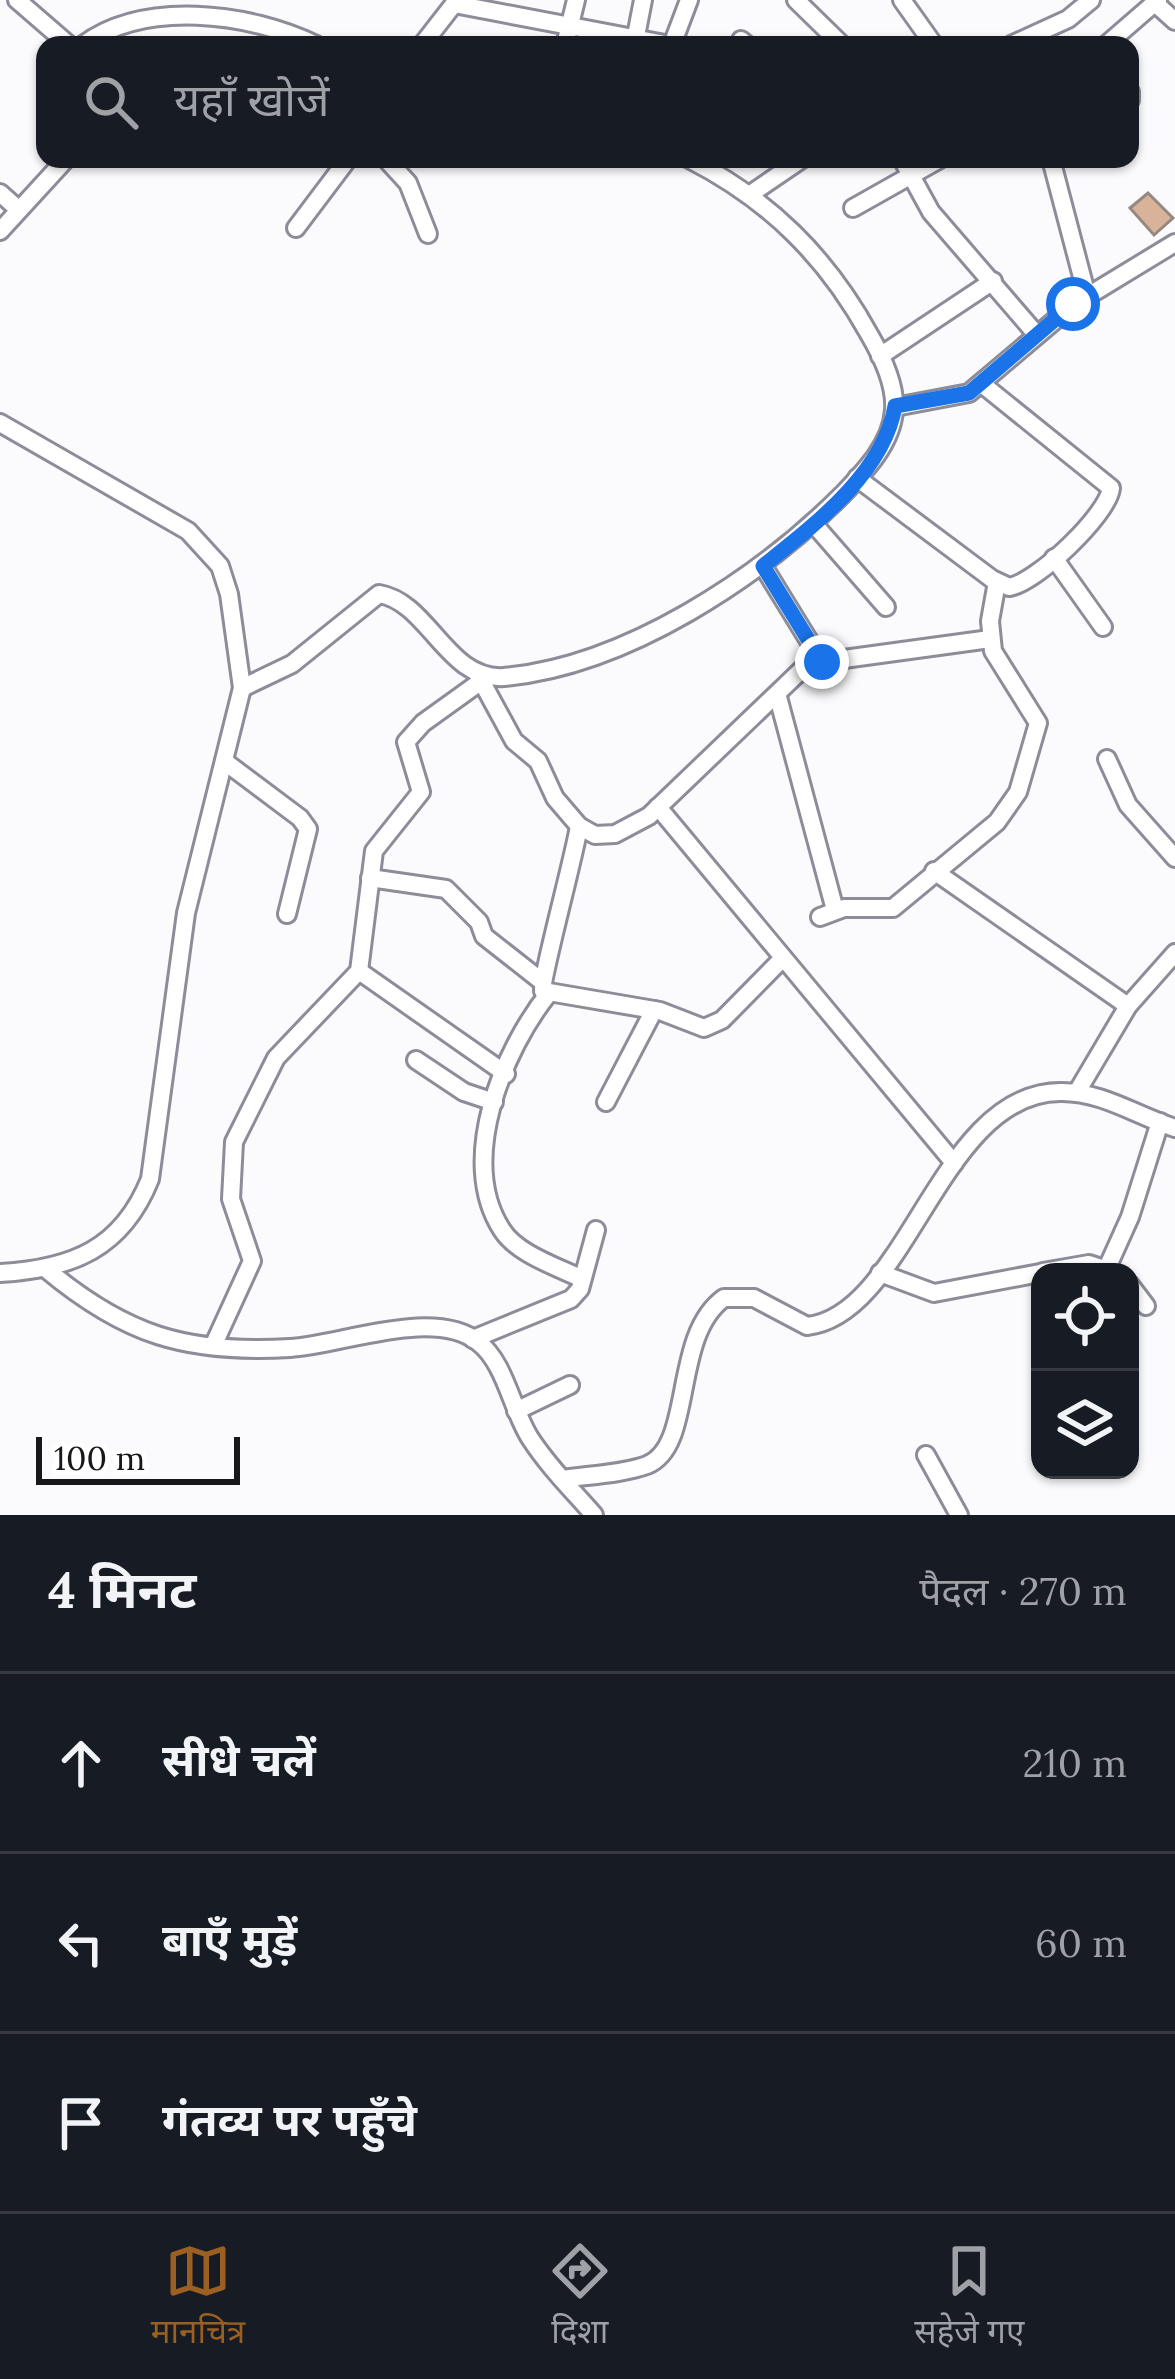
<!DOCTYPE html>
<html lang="hi">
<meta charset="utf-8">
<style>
body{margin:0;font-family:Lora,"Noto Sans Devanagari",serif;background:#20242c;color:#f1f3f6}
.controls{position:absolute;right:36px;bottom:36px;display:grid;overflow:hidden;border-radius:24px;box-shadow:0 3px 9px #0004}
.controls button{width:108px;height:108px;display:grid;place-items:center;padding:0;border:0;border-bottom:3px solid #363941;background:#171b24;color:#f1f3f6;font:60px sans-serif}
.scale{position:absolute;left:36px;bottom:30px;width:204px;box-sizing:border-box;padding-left:12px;border:6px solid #17171c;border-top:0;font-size:33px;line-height:42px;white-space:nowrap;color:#17171c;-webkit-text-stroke:9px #fff;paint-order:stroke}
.stop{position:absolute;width:36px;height:36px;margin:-27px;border:9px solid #1a73e8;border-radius:50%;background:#fff}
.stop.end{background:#1a73e8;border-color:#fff;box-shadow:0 3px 12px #0008}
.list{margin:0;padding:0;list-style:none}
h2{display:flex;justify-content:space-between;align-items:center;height:156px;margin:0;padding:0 48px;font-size:51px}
h2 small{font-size:39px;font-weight:400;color:#9ea1a6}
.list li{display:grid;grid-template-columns:78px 1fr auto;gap:36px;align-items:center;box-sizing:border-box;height:180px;padding:0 48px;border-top:3px solid #363941}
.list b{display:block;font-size:45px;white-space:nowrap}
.list em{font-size:39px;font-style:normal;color:#9ea1a6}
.icon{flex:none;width:66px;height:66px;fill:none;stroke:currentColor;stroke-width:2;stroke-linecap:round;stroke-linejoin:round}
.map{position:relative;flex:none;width:1175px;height:1515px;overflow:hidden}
.search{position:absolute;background:#171b24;box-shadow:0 3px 9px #0004;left:36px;right:36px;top:36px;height:132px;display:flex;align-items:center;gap:30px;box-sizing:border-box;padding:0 42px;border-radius:24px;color:#9ea1a6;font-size:45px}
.sheet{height:696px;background:#171b24}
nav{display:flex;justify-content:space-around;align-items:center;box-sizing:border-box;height:168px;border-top:3px solid #363941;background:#171b24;font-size:33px;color:#9ea1a6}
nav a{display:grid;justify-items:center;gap:6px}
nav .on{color:#9b6021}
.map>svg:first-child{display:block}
</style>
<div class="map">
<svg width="1175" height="1515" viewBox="0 0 1175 1515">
<rect width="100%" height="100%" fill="#fbfbfd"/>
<polygon fill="#d9b29a" stroke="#958881" stroke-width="3" points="1148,193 1173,218 1154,235 1130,208"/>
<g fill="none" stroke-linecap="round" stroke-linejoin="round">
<g stroke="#8d8c99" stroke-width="22">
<g id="minor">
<polyline points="17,0 69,45"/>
<polyline points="796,0 842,45"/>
<polyline points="902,0 934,45"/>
<polyline points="1155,3 1175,21"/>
<polyline points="454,4 670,45"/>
<polyline points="636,36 643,0"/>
<polyline points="741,40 747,45"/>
<path d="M83 45C144 0 248 12 316 45"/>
<polyline points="422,45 457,0"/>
<polyline points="565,45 576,0"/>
<polyline points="672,45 689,0"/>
<polyline points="1011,45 1068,19 1091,0"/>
<polyline points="1106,45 1158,0"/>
<polyline points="1130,92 1130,100"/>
<polyline points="386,159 408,183 428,234"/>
<polyline points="902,159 931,212 1037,335"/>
<polyline points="1051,159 1087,296"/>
<polyline points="0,193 19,210"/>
<polyline points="749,195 802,159"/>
<polyline points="853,208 940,159"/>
<polyline points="296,228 348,159"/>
<polyline points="0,231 66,159"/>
<polyline points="880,356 993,281"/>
<polyline points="895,407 969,393 1073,305 1175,243"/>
<path d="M0 423 188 531 220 566 229 594 242 688 186 913 150 1179C122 1249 72 1269 0 1273"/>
<path d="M857 478 992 579 1009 587C1036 583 1108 515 1111 488L982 384"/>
<polyline points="813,523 886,607"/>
<polyline points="1054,558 1103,627"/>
<polyline points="763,566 822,662 990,639"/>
<polyline points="477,673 514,741 538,761 555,798 579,826 595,835 615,834 649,816 815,657"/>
<path d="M242 688 292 664 379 594C429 602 447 681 504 677 626 666 759 578 843 494 865 471 892 443 894 410 896 384 882 356 869 334 826 256 768 199 689 159"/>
<polyline points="778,697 835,910"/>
<polyline points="1107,759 1128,805 1175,858"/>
<polyline points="224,761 300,818 308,829 287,914"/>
<polyline points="658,807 954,1163"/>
<path d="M579 826C575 854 540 981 543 991L660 1011 704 1028 722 1020 783 958"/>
<polyline points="934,871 1128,1006"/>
<polyline points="370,878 446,889 479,922 484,936 540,980"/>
<polyline points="820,917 844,908 893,908 997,822 1018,792 1038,723 993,651 990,621 997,582"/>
<polyline points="359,971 506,1074"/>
<path d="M549 993C503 1050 457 1161 502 1230 517 1254 558 1267 582 1279"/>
<polyline points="416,1060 464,1092 494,1102"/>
<polyline points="1077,1092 1128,1006 1175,953"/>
<polyline points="606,1102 654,1010"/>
<polyline points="1107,1268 1130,1217 1160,1122"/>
<path d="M46 1269C125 1335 186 1354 290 1348 341 1345 434 1307 478 1342 505 1362 512 1410 530 1438 548 1466 572 1490 594 1515"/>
<polyline points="1043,1272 1089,1264 1114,1272"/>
<polyline points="880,1273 934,1293 1040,1273"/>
<polyline points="1130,1285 1146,1306"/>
<polyline points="473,1339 571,1299 580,1289 596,1230"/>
<polyline points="214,1344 252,1261 231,1199 234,1142 276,1058 359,971 374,851 421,792 406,742 423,723 480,682"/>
<polyline points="516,1411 570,1385"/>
<polyline points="926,1455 959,1515"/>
<path d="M562 1479C589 1475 622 1474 647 1465 695 1446 671 1336 724 1298H754L807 1326C908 1315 940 1090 1062 1092 1103 1092 1137 1116 1175 1128"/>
</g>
</g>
<use href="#minor" stroke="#fff" stroke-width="16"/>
</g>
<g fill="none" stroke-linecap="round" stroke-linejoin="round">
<path stroke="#1a73e8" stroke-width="15" d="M822 662 763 566C813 526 884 473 895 406L969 393 1073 304"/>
</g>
</svg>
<div class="controls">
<button><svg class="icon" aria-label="locate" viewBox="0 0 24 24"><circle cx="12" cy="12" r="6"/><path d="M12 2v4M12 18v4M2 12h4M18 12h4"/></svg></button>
<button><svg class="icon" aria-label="layers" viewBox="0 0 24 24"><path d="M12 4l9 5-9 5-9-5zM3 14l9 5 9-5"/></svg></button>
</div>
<div class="scale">100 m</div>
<div class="stop" style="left:1073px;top:304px"></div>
<div class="stop end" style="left:822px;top:662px"></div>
<div class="search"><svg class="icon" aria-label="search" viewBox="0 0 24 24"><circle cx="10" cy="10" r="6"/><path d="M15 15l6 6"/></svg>यहाँ खोजें</div>
</div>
<section class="sheet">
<h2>4 मिनट<small>पैदल · 270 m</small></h2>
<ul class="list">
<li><svg class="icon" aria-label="ahead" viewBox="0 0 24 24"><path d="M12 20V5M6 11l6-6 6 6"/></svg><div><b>सीधे चलें</b></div><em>210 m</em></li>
<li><svg class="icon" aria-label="left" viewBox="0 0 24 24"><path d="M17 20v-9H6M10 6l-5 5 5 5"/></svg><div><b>बाएँ मुड़ें</b></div><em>60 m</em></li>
<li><svg class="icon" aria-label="arrive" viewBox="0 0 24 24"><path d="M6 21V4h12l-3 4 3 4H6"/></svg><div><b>गंतव्य पर पहुँचे</b></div></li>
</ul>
</section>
<nav>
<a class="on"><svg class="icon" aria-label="map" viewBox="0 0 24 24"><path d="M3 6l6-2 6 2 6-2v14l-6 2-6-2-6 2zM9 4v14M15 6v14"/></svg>मानचित्र</a>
<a><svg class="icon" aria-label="directions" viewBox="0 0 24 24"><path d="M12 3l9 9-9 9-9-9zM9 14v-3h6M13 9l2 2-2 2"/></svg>दिशा</a>
<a><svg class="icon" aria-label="saved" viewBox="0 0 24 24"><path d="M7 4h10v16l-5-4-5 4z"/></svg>सहेजे गए</a>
</nav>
